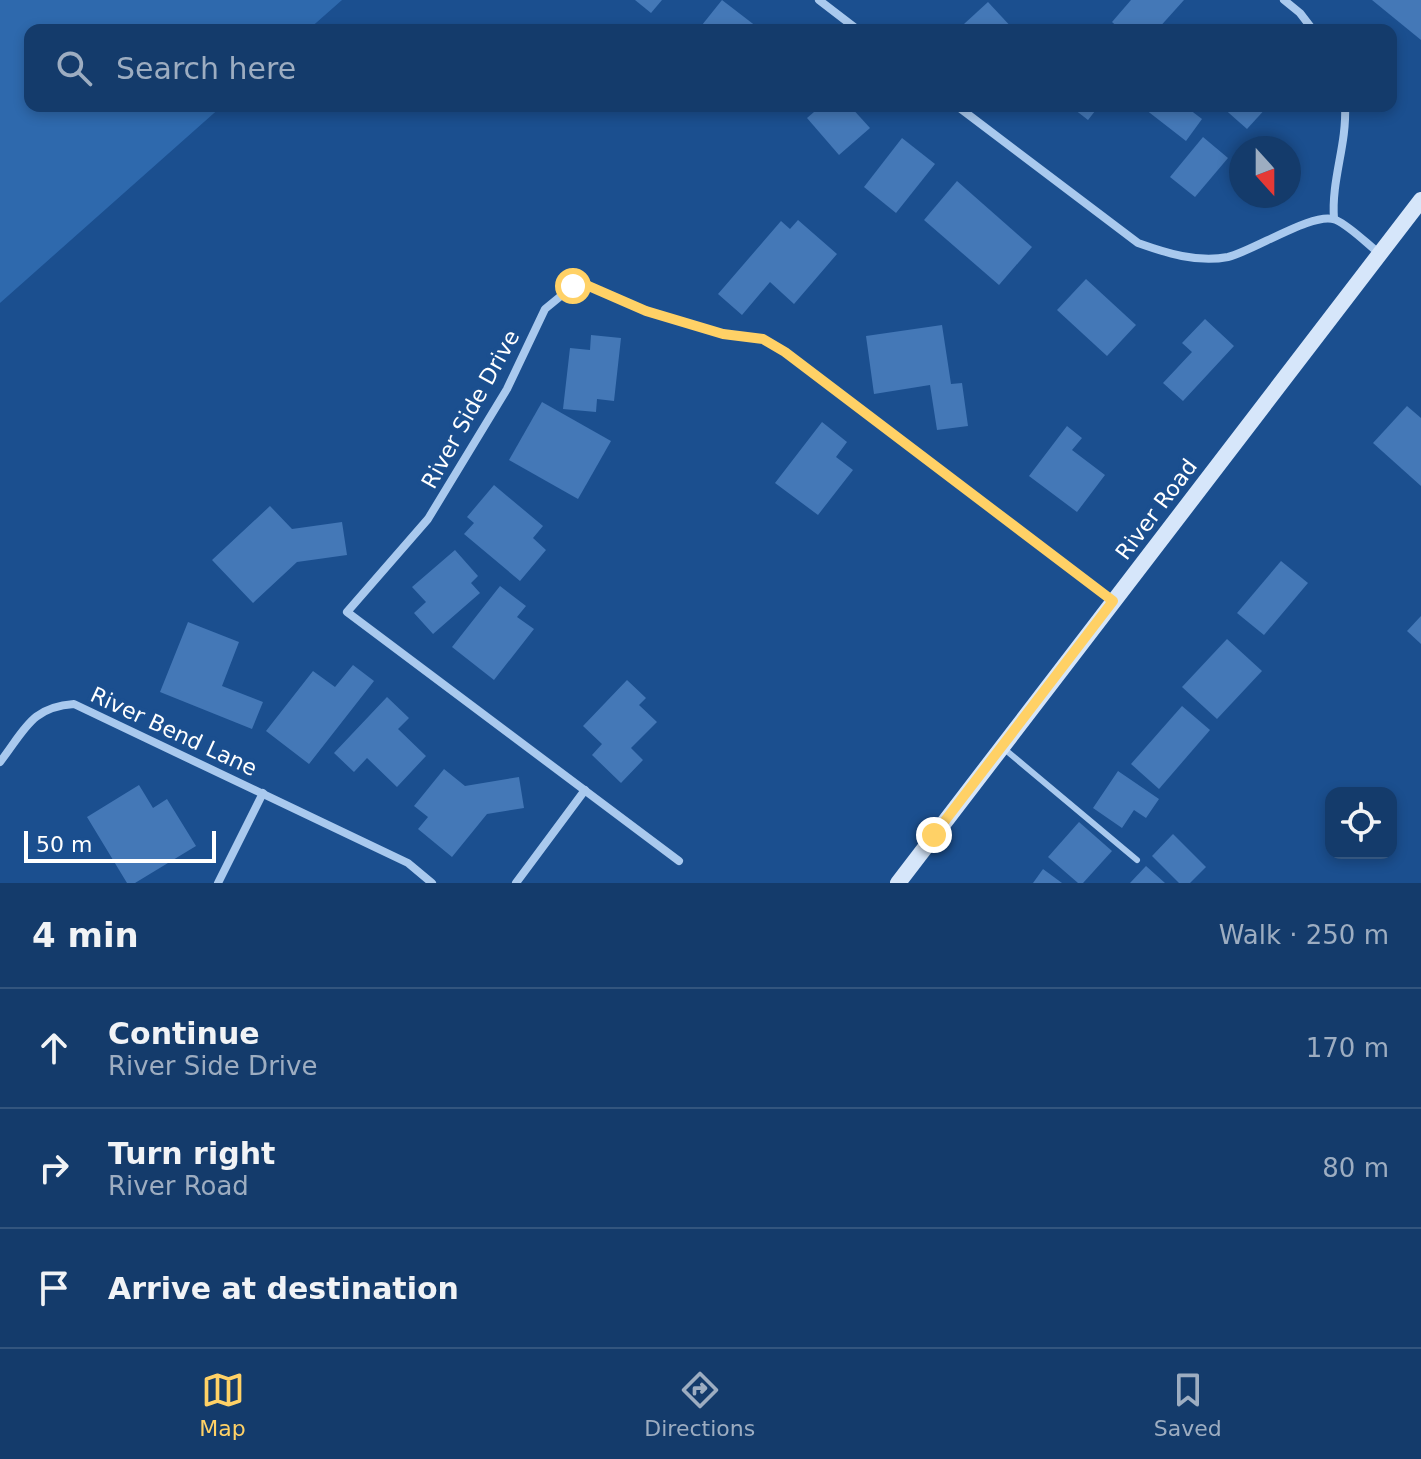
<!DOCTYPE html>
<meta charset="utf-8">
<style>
body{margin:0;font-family:"DejaVu Sans",sans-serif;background:#214673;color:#f1f3f6}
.controls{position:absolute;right:24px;bottom:24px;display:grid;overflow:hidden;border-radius:16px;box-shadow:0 4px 12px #0003}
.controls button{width:72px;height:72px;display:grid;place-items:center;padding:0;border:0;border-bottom:2px solid #33557e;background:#143b6b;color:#f1f3f6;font:40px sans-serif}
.compass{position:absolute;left:1229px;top:136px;width:72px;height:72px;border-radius:50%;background:#143b6b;box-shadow:0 4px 12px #0003;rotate:159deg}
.scale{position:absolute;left:24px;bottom:20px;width:192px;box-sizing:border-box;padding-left:8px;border:4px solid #fff;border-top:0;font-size:22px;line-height:28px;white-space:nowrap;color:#fff;-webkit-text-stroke:6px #1b4f8f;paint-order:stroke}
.stop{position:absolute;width:24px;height:24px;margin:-18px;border:6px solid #ffd166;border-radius:50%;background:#fff}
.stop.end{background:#ffd166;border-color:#fff;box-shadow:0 2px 8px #0008}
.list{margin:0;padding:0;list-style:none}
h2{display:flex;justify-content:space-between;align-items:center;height:104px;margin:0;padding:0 32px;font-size:34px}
h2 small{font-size:26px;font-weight:400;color:#9dadc1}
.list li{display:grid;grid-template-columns:52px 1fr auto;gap:24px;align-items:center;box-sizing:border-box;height:120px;padding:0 32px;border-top:2px solid #33557e}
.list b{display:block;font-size:30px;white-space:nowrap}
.list p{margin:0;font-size:26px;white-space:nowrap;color:#9dadc1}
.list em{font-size:26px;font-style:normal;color:#9dadc1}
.icon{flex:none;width:44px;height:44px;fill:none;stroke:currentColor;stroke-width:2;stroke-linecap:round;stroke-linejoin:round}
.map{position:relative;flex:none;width:1421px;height:883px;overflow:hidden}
.search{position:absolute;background:#143b6b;box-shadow:0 4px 12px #0003;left:24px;right:24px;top:24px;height:88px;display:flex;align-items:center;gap:20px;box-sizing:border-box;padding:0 28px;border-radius:16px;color:#9dadc1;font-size:30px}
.sheet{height:464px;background:#143b6b}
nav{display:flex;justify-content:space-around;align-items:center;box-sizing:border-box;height:112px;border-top:2px solid #33557e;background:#143b6b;font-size:22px;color:#9dadc1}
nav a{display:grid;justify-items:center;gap:4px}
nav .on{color:#ffd166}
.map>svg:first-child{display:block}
</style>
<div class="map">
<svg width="1421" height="883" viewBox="0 0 1421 883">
<rect width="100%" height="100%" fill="#1b4f8f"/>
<polygon fill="#2e69ad" points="0,0 342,0 308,30 30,30 30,106 222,106 0,303"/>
<g fill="#4478b7">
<polygon points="635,0 662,0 651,13"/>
<polygon points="722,0 761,30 698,30"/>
<polygon points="1131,0 1184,0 1157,30 1121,30 1112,22"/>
<polygon points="1372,0 1421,0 1421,40"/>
<polygon points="988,2 1014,30 970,30 964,24"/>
<polygon points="821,106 850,106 870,128 839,155 807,118"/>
<polygon points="1070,106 1099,106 1088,120"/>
<polygon points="1141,106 1185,106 1202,119 1186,141"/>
<polygon points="1221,106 1268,106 1247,129"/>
<polygon points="1203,137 1228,158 1195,197 1170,177"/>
<polygon points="902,138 935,164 896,213 864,187"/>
<polygon points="957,181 1032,247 999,285 924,220"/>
<polygon points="798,220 837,254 794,304 770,282 742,315 718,294 781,221 790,229"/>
<polygon points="1086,279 1136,325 1107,356 1057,310"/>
<polygon points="1205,319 1234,346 1183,401 1163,383 1192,352 1182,343"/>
<polygon points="942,325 951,384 962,383 968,426 937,430 930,385 874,394 866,336"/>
<polygon points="591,335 621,338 614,401 597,399 596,412 563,409 570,348 590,350"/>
<polygon points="542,402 611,441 578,499 509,460"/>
<polygon points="1407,406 1421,418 1421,486 1373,443"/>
<polygon points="822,422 847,442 836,457 853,470 818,515 775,483"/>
<polygon points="1067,426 1082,438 1072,450 1105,475 1077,512 1029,476"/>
<polygon points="494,485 543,526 533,538 546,550 520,581 464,534 474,523 467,517"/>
<polygon points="270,506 292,529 342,522 347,555 297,562 253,603 212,560"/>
<polygon points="455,550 478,576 471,583 480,593 433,634 414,613 426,602 412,587"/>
<polygon points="1281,561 1308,583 1264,635 1237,613"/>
<polygon points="500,586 526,606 517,617 534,629 494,680 452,647"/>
<polygon points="1421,616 1421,644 1407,631"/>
<polygon points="188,622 239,642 222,686 263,702 252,729 160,692"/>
<polygon points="1227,639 1262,671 1217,719 1182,687"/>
<polygon points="353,665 374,681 309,764 266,731 313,671 335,687"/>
<polygon points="627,680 646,698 639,705 657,722 631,748 643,760 621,783 592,755 602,744 583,726"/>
<polygon points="387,697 409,718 398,729 426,756 397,787 367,758 354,772 334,753"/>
<polygon points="1182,706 1210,730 1159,789 1131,764"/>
<polygon points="444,769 465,786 519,777 524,808 487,814 452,857 418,829 428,817 414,806"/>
<polygon points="1118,771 1159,799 1146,818 1134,810 1122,828 1093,808"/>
<polygon points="139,785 153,808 167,799 196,846 135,883 127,883 87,817"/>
<polygon points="1079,822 1112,851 1083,883 1078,883 1048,857"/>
<polygon points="1173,834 1206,867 1190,883 1179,883 1152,856"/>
<polygon points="1146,866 1165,883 1130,883"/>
<polygon points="1043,869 1062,883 1033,883"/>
</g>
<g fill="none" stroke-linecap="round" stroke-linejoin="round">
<polyline stroke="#a9c9ee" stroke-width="6" points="1002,747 1137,860"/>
<g stroke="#a9c9ee" stroke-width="8">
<polyline points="819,0 858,30"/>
<polyline points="1284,0 1300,13 1313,30"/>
<path d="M957 106 1138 243C1166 253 1197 263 1228 257 1254 251 1315 210 1336 220 1351 227 1366 243 1380 254"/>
<path d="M1334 219C1331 180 1347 145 1345 106"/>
<path d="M0 762C25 730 31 707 74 704L408 863 432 883"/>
<polyline points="679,861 347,612 428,519 507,389 545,309 573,286 584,284 646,311 723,334 763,339 785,352 1113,601"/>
<polyline points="218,883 263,793"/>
<polyline points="516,883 585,790"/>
</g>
<polyline stroke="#d6e6fa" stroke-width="16" points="898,883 1421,200"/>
</g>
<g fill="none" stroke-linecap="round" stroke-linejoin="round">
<polyline stroke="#ffd166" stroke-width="10" points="573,286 584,284 646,311 723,334 763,339 785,352 1113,601 934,835"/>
</g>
<g text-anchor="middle" stroke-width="8" stroke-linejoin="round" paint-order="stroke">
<g font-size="22" fill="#fff" stroke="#1b4f8f">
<text transform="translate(470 409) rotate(-61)" y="8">River Side Drive</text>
<text transform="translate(1156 509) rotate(-53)" y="8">River Road</text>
<text transform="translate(174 731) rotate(25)" y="8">River Bend Lane</text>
</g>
</g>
</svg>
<div class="controls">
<button><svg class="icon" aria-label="locate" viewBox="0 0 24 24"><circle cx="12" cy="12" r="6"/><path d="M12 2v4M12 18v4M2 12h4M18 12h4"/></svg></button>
</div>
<svg class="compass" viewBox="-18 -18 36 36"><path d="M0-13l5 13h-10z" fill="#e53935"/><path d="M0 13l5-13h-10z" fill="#9dadc1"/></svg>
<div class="scale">50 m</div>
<div class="stop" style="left:573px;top:286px"></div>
<div class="stop end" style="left:934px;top:835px"></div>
<div class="search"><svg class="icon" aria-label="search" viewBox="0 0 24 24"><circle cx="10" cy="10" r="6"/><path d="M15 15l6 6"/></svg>Search here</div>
</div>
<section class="sheet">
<h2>4 min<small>Walk · 250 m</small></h2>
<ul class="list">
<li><svg class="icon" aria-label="ahead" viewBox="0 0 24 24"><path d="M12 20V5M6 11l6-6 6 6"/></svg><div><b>Continue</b><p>River Side Drive</p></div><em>170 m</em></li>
<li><svg class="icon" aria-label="right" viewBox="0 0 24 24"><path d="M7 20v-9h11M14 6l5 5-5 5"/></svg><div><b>Turn right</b><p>River Road</p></div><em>80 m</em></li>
<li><svg class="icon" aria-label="arrive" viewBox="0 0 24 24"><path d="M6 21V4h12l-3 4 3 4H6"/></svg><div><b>Arrive at destination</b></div></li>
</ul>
</section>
<nav>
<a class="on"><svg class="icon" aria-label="map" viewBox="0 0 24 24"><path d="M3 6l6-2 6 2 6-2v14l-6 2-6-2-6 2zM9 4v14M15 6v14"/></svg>Map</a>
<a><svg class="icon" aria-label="directions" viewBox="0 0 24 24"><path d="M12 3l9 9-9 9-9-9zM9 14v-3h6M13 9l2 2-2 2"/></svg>Directions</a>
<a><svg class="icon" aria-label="saved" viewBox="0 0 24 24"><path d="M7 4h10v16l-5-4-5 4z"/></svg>Saved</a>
</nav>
